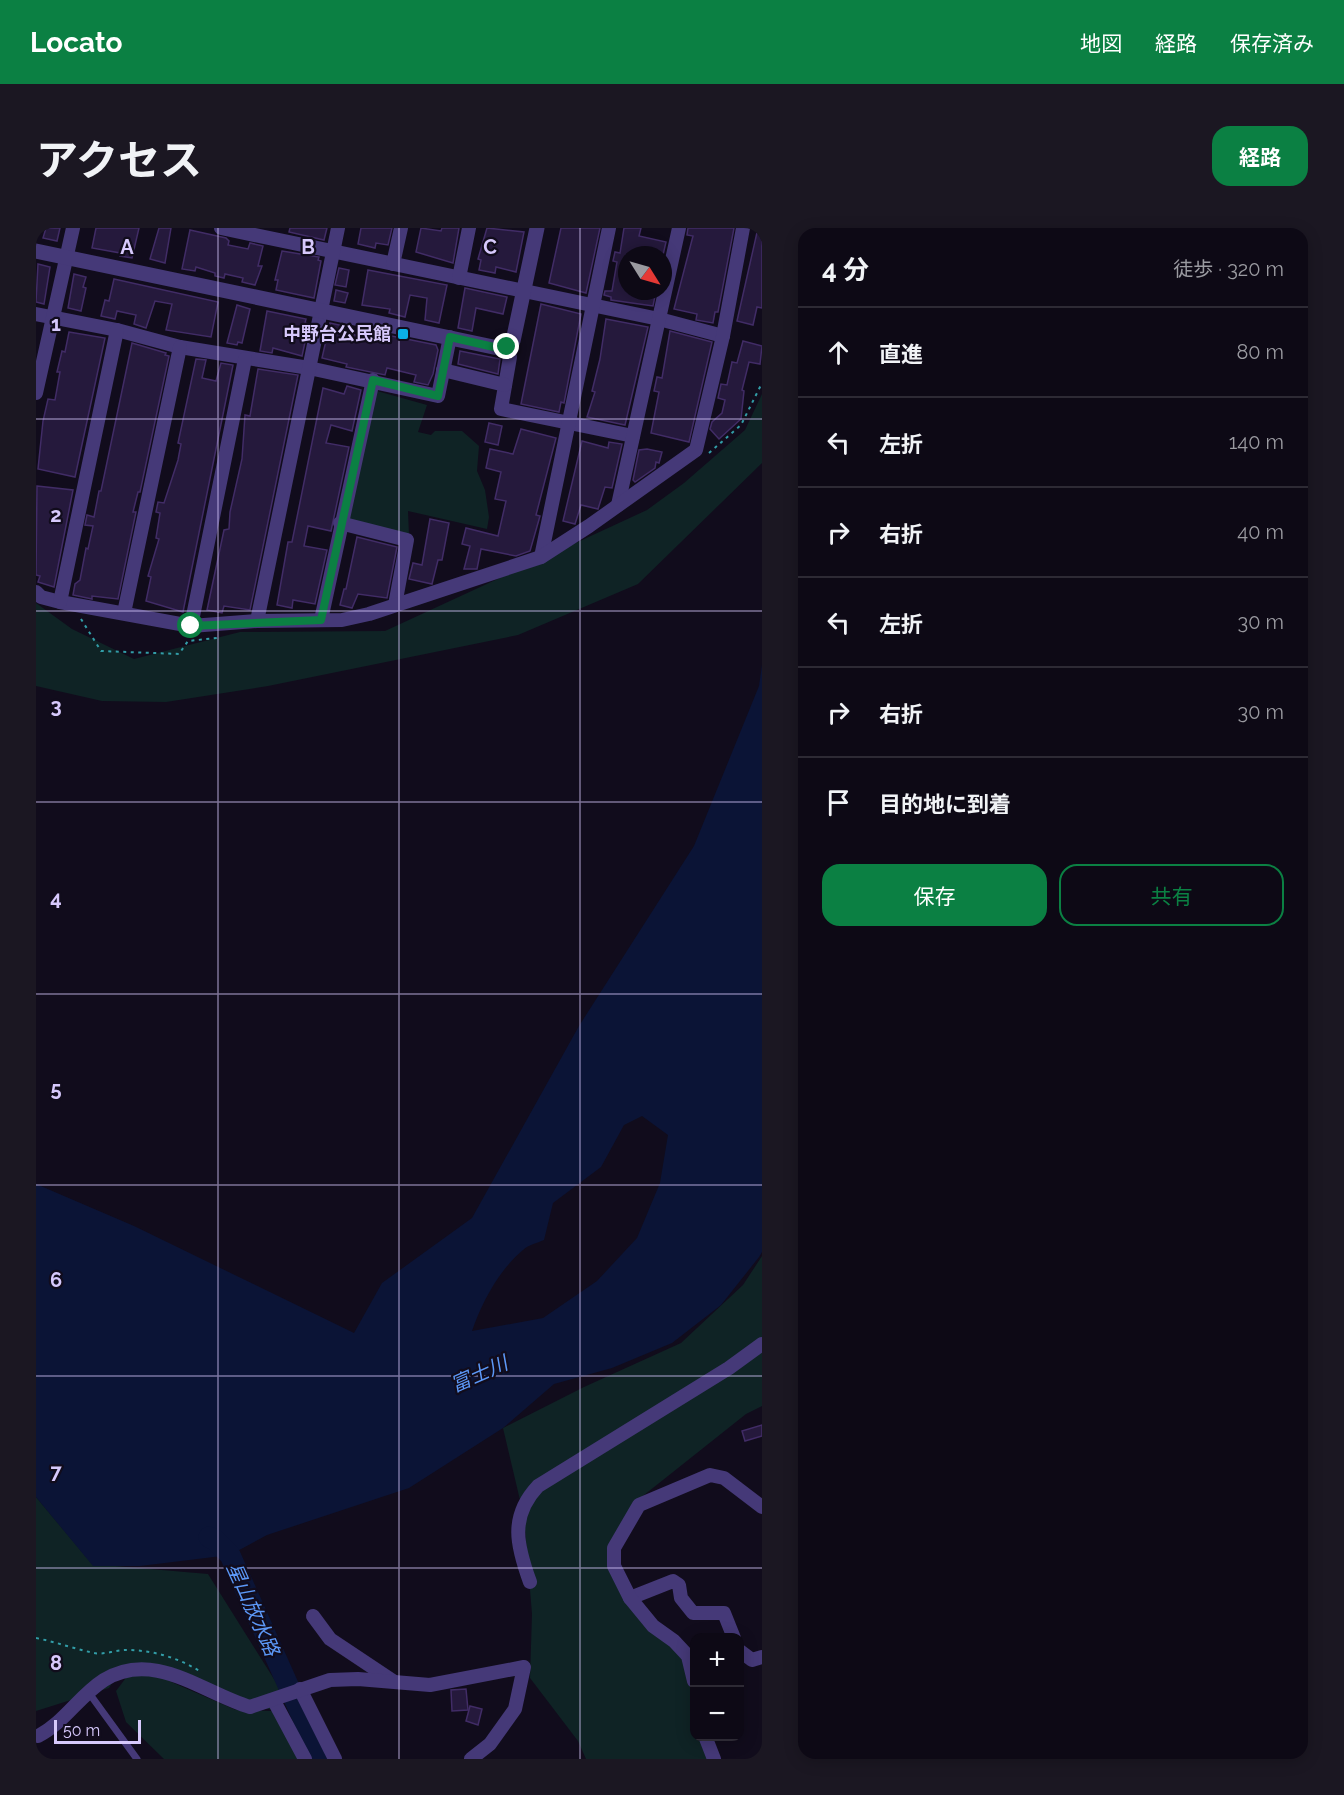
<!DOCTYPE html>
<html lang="ja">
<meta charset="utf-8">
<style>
body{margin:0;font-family:Raleway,"Noto Sans JP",sans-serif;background:#1b1722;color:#f1f3f6}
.controls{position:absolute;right:18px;bottom:18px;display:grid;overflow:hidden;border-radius:12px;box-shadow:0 3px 15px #0003}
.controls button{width:54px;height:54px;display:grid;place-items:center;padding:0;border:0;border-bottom:2px solid #2d2a34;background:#0d0915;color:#f1f3f6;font:30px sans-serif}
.compass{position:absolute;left:582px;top:18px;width:54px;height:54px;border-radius:50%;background:#0d0915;box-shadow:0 3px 15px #0003;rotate:127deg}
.scale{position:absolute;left:18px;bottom:15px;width:87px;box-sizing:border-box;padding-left:6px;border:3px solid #d7c9fc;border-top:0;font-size:16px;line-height:21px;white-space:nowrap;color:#d7c9fc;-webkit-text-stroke:4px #110c1c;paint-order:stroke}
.stop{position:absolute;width:18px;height:18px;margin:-14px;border:4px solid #0b8043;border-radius:50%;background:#fff}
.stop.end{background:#0b8043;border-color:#fff;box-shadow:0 2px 6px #0008}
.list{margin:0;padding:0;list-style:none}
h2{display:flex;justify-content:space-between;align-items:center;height:78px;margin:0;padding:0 24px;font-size:26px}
h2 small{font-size:20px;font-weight:400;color:#9a9aa0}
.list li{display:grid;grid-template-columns:39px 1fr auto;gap:18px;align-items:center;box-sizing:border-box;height:90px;padding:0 24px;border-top:2px solid #2d2a34}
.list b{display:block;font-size:22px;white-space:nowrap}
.list em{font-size:20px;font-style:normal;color:#9a9aa0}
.actions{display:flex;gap:12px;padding:18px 24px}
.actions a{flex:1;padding:14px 0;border:2px solid #0b8043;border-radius:18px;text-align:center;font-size:21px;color:#0b8043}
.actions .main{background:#0b8043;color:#fff}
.icon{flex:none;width:33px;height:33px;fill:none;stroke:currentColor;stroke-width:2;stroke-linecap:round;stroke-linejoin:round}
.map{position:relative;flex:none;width:726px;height:1531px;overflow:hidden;border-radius:18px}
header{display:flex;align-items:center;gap:36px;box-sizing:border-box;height:84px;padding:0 30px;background:#0b8043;color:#fff}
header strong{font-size:28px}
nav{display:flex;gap:33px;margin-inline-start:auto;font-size:21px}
.intro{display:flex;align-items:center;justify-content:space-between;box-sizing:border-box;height:144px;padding:0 36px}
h1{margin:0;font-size:42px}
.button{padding:15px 27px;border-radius:18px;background:#0b8043;color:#fff;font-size:21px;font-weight:700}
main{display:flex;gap:36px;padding:0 36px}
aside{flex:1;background:#0d0915;border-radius:18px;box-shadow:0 3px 15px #0003}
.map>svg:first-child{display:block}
</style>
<header>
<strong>Locato</strong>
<nav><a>地図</a><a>経路</a><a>保存済み</a></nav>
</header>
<div class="intro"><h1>アクセス</h1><a class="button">経路</a></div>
<main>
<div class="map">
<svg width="726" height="1531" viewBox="0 0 726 1531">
<rect width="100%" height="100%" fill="#110c1c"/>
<g fill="#0f2325" fill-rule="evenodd">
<polygon points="341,163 391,177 382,204 395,207 399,203 426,203 443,218 441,243 449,262 453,289 451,301 372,283 373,307 313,292"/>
<polygon points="726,166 726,235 602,356 482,407 232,458 130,474 66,473 0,458 0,375 36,401 98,431 204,404 349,403 611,282 648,255 709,202"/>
<polygon points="726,1028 726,1178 710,1186 598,1275 577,1341 652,1439 658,1472 658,1508 667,1509 676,1531 550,1531 542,1513 494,1450 496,1386 488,1289 467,1200 548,1159 645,1115 707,1057"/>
<path d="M0 1269 56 1336 172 1346 243 1459 240 1483 262 1531H128L90 1494 80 1463 92 1447H81L73 1460 0 1483ZM133 1453 236 1482V1483L200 1482Z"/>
</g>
<path fill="#0b1436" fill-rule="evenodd" d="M726 437V1024L723 1029 685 1077 636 1115 576 1140 518 1156 467 1200 373 1260 231 1307 194 1327 104 1338H57L0 1269V956L98 998 318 1105 346 1055 436 990 543 798 658 618 723 458ZM606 888 632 907 624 955 601 1010 561 1053 507 1090 436 1103C446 1074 463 1042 487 1022 492 1017 501 1015 508 1012L517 975 565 939 588 897Z"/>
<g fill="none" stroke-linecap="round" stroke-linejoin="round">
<polyline stroke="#0b1436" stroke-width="21" points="173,1309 179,1312 194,1327 285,1531"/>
</g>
<g fill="#25193c" stroke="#412c66" stroke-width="1.5">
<polygon points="10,0 24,0 21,13 7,10"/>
<polygon points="60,0 103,0 96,30 84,28 84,25 56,20"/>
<polygon points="123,0 135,0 129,35 114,31"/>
<polygon points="254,0 291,0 288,12 253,4"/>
<polygon points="325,0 356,0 352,17 340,15 339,20 322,16"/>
<polygon points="385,0 405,3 406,0 423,0 417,35 380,24"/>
<polygon points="451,0 488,4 480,44 460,39 459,45 443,42 445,32 442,31"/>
<polygon points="525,0 564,0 550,65 513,55"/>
<polygon points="588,0 605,0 603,8 630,14 627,27 590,27 591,63 620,63 617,78 575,72 575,69 568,67 569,63 576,63 581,34 577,33 579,24 584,25"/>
<polygon points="652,0 698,0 682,84 679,84 677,95 660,92 661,86 638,81 657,8 651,7"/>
<polygon points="722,0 726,0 726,80 721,79 717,97 701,93"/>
<polygon points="154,2 190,10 193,13 192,17 212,21 214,15 227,18 222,38 226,38 219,57 206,54 207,50 189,46 188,50 179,48 179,45 160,39 159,43 146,41"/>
<polygon points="246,23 283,29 282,32 285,33 278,70 240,62 242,52 239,52"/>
<polygon points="2,36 14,39 8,76 0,74"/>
<polygon points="303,40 313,42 310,59 299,57"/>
<polygon points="332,42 411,57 403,95 389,92 391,70 374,67 369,89 353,85 354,81 326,77"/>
<polygon points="38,46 50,49 47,59 50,60 45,83 32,80"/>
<polygon points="78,51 182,74 175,109 130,102 136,76 119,73 110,100 98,96 100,87 81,83 79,91 65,88 69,72 73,73"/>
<polygon points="429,60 471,69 467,86 440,80 436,103 422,100"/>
<polygon points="300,62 312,65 309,75 298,73"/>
<polygon points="505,76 545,86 528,175 525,174 523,184 485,176"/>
<polygon points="201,77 214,81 206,115 202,114 201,117 191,115"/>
<polygon points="231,83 270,91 269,95 273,96 266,128 237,120 236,125 224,123"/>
<polygon points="570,91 612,99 589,197 551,189 559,164 556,163 564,131"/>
<polygon points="294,95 308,98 307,104 344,113 346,106 400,117 402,122 397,146 392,157 378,154 380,147 351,140 349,147 310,139 311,136 286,130"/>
<polygon points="634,103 676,114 653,214 615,205 623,164 618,163 621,149 626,150"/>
<polygon points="33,104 69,110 39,249 2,241 7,193 12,171 19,172 24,144 21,144 26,123 29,124"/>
<polygon points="707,113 726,118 724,136 713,134 706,162 708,163 705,191 683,211 674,201 676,194 686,185 689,172 682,170 685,156 691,157 696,134 701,135"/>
<polygon points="96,115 130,125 129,127 133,128 104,264 102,264 97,284 100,284 82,371 56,368 56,371 37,367 39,356 44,352 50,320 52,321 57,298 49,297 51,287 58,289 63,263 65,263"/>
<polygon points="424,123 464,131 462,146 422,136"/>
<polygon points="160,131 170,132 166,150 180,153 185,135 197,137 147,384 110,373 115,349 112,348 123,311 120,310 124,285 120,284 122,274 128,275 142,232 145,216 142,215"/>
<polygon points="222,141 262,147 214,382 188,378 186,385 171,382 188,302 193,301 194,284 206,231 209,187 214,188"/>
<polygon points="311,158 325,162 316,203 295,197 290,215 313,219 295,303 272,298 268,318 291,322 279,376 257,372 256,380 241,377 252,314 256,314 287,160 308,166"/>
<polygon points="453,195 466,198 462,217 449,214"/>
<polygon points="485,201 520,210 500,287 504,288 494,323 480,328 445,321 441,341 428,341 434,318 426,316 430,300 462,308 470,273 459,271 465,244 450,240 454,221 477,226"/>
<polygon points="546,213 572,220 573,214 586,216 576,260 569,259 562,281 545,277 539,296 527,293"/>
<polygon points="611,221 626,224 623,235 620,234 619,240 599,254 597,252 603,222"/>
<polygon points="1,258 37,262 18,359 2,354 4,348 0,347"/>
<polygon points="394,291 413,295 406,332 402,332 396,356 373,351 377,335 386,337"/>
<polygon points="321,309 361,319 351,370 322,366 316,380 304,377 308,361 310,361"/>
<polygon points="726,1197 726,1208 709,1213 706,1203"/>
<polygon points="430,1461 432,1482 416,1483 415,1462"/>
<polygon points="434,1478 446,1481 442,1497 430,1493"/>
</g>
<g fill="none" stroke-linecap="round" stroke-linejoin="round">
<g stroke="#329da7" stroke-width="2" stroke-dasharray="3 4.5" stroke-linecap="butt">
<polyline points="673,225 705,197 726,155"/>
<polyline points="45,391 65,423 143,426 152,413 181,410"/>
<path d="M0 1410C20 1414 39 1421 58 1425 68 1427 80 1422 90 1422 117 1422 143 1430 165 1444"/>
</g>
<polyline stroke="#453978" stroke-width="7" points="53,1465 101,1531"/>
<g stroke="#453978" stroke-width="14">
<polyline points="185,0 623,91 687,108"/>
<polyline points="357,36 365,0"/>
<polyline points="423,50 433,0"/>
<polyline points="0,86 81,102 144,119 273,140 402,168 414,109"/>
<polyline points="471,119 474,129 465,181 597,208"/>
<polyline points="407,142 469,157"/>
<polyline points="0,165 37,0"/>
<polyline points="582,277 643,0"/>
<polyline points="304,295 371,312 359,377"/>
<polyline points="505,329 573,0"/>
<polyline points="0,364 5,369 24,374 155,398 221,393 306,392 333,386 505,329 553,298 660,222 687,108 707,0"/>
<polyline points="24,374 81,102"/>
<polyline points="88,385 144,119"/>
<polyline points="285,392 337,152"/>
<polyline points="221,393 302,0"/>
<polyline points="155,398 209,131"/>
<path d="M494 1354C481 1318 473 1289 502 1258L693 1140 726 1116"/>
<polyline points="594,1370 637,1353 643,1357 645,1370 657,1385 688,1385 698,1410"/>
<polyline points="277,1388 294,1411 357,1453"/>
<polyline points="704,1423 716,1432 726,1429"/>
<polyline points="658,1453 652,1428 638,1413 617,1398 594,1370 578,1338 578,1320 603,1277 674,1247 688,1250 726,1279"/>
<polyline points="264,1461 299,1531"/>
<polyline points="238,1473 269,1531"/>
<path d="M2 1508C28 1495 43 1468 68 1452 118 1421 167 1465 214 1479L294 1452 322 1451 394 1457 488 1439 479 1481 454 1516 435 1531"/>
<polyline points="669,1508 678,1531"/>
</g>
<polyline stroke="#453978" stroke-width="15" points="0,23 462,120 471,119 477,113 501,0"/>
</g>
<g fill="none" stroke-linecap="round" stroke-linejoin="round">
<polyline stroke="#0b8043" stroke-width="8" points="155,398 285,392 337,152 402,168 414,109 462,120 471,119"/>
</g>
<path fill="none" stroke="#d7c9fc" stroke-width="1.5" stroke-opacity="0.55" d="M182 0V1531M363 0V1531M544 0V1531M0 191H726M0 383H726M0 574H726M0 766H726M0 957H726M0 1148H726M0 1340H726"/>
<rect fill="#0bafe6" stroke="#110c1c" stroke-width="2" x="361" y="100" width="12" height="12" rx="3"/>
<g text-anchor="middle" stroke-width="4.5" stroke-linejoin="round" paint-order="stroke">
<g font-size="18" font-weight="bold" fill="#d7c9fc" stroke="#110c1c" text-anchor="end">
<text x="355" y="112">中野台公民館</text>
</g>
<g font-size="20" font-style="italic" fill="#5c98f7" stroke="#110c1c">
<text transform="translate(443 1146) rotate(-24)" y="7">富士川</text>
<text transform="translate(217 1381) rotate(66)" y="7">星山放水路</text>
</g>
</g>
<g font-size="20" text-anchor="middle" font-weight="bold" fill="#d7c9fc" stroke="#110c1c" stroke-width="4.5" stroke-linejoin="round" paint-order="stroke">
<text x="91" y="26">A</text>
<text x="272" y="26">B</text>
<text x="454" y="26">C</text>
<text x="20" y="103">1</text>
<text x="20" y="294">2</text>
<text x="20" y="485">3</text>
<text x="20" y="677">4</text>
<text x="20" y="868">5</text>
<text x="20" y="1059">6</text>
<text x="20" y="1251">7</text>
<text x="20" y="1442">8</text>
</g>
</svg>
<div class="controls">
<button>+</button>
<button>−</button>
</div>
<svg class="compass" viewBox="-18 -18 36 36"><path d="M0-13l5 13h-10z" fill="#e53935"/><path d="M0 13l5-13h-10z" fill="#9a9aa0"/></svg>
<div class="scale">50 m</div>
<div class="stop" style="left:155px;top:398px"></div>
<div class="stop end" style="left:471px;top:119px"></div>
</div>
<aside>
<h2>4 分<small>徒歩 · 320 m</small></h2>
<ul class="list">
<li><svg class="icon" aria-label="ahead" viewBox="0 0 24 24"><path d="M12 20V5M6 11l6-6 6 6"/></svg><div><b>直進</b></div><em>80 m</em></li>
<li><svg class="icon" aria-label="left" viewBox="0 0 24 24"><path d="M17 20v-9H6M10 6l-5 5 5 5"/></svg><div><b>左折</b></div><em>140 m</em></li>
<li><svg class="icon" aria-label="right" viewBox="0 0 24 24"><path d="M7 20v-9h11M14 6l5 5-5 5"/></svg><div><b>右折</b></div><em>40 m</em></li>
<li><svg class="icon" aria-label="left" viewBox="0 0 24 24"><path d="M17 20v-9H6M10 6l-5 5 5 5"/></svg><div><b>左折</b></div><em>30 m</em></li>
<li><svg class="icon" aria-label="right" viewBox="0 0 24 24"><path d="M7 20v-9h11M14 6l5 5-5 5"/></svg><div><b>右折</b></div><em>30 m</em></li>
<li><svg class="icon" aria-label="arrive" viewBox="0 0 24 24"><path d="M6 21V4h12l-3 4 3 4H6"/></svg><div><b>目的地に到着</b></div></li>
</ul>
<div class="actions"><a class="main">保存</a><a>共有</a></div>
</aside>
</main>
